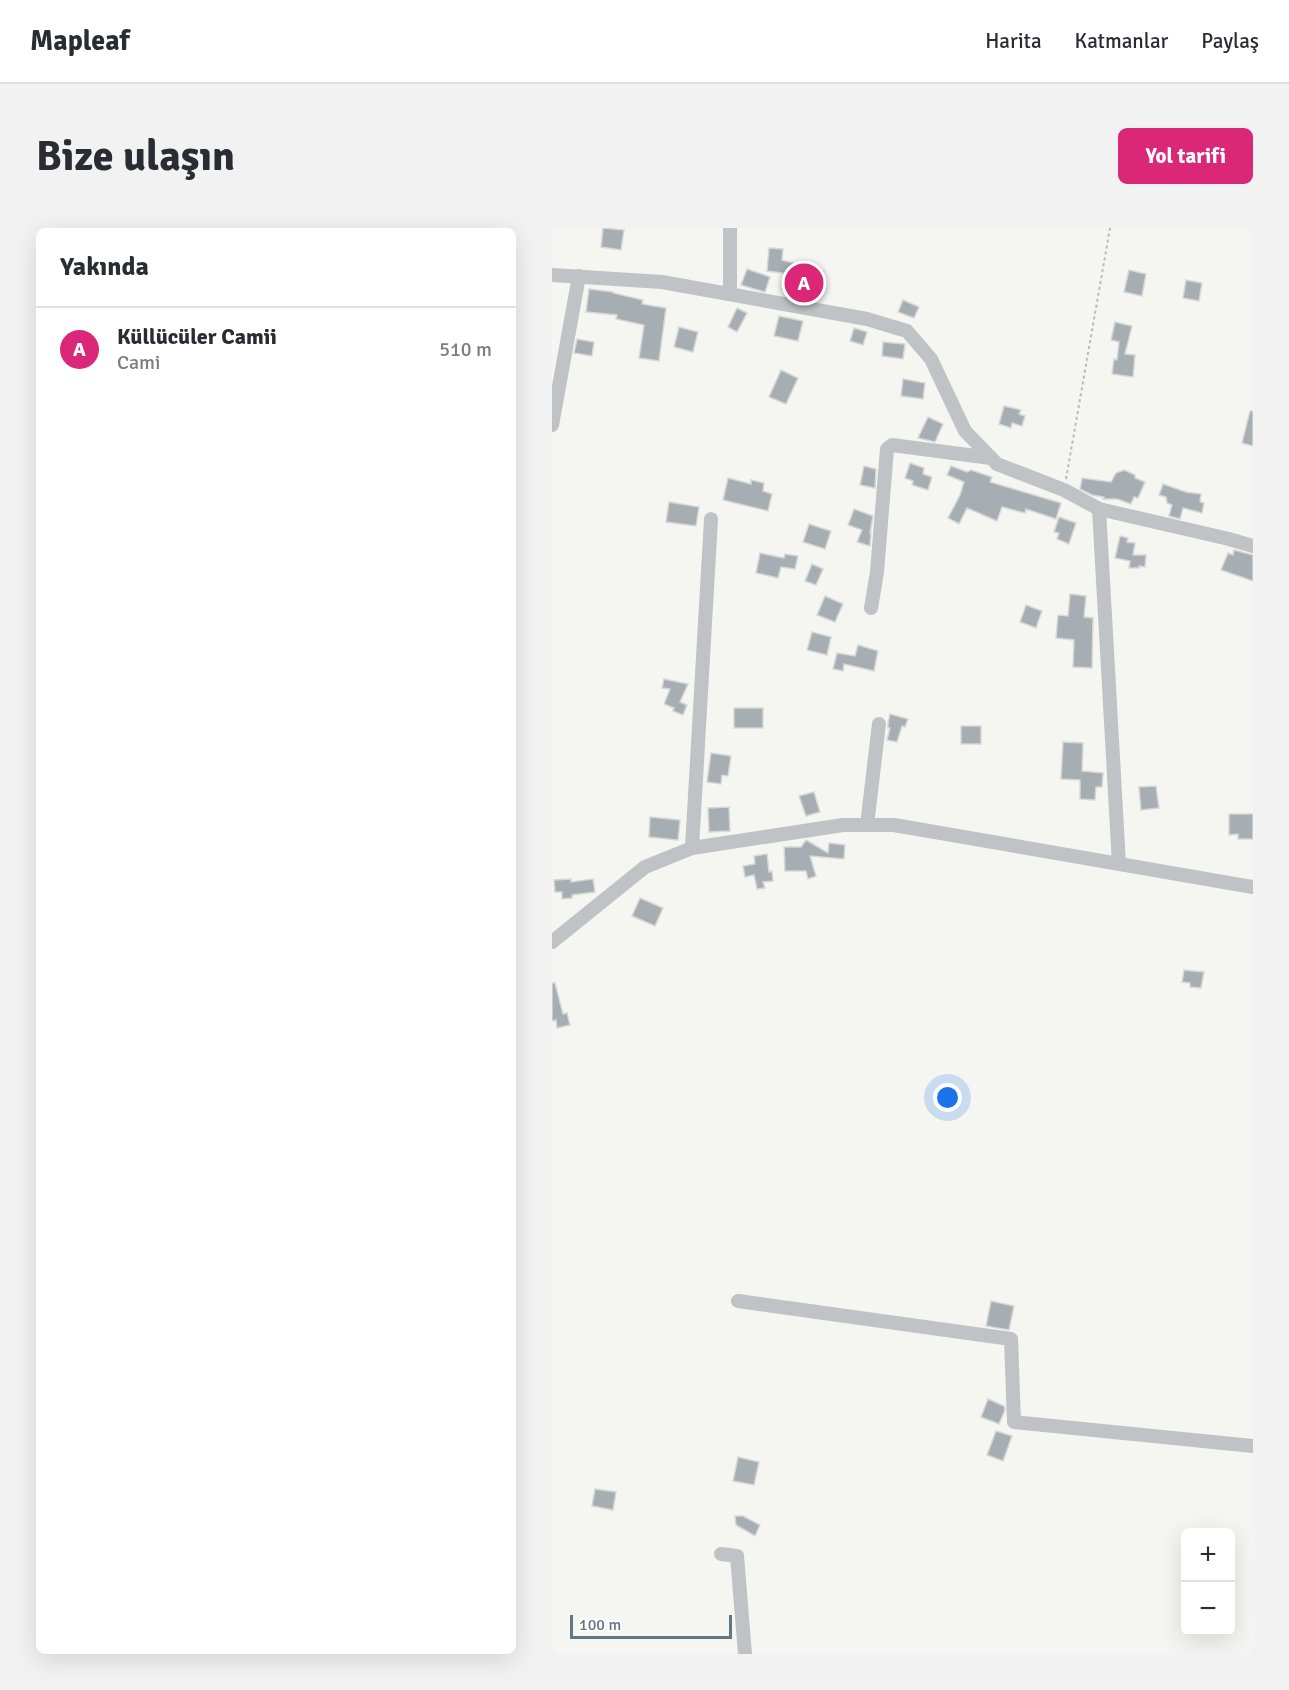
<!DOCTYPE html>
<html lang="tr">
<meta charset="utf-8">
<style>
body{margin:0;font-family:Signika,sans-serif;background:#f2f2f3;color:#2b2b33}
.controls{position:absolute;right:18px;bottom:18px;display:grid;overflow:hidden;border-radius:9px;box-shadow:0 6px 24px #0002}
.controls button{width:54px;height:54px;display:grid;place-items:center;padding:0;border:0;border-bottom:2px solid #e1e1e2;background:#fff;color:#2b2b33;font:30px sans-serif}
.scale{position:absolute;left:18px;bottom:15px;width:162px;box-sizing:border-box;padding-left:6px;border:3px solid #667582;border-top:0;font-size:16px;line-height:21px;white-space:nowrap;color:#667582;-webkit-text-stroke:4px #fff;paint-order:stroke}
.you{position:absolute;left:396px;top:870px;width:21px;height:21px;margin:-15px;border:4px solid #fff;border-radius:50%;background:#1a73e8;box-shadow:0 0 0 9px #1a73e833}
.badge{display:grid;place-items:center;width:39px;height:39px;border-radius:50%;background:#db2777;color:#fff;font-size:20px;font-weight:700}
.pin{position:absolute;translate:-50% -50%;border:3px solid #fff;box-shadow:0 2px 6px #0006}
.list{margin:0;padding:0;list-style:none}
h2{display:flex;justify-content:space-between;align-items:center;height:78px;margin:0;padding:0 24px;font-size:26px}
h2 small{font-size:20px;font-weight:400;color:#7c7c81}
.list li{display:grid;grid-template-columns:39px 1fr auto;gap:18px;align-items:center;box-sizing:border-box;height:84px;padding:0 24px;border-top:2px solid #e1e1e2}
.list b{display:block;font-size:22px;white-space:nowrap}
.list p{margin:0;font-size:20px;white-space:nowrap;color:#7c7c81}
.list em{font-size:20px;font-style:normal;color:#7c7c81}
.map{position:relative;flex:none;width:701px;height:1426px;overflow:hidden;border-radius:9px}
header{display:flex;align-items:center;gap:36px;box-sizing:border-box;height:84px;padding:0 30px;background:#fff;border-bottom:2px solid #e1e1e2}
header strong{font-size:28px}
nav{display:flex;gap:33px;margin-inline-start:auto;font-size:21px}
.intro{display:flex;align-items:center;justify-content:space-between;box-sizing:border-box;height:144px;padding:0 36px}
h1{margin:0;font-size:42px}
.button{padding:15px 27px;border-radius:9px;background:#db2777;color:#fff;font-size:21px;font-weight:700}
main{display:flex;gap:36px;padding:0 36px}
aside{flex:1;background:#fff;border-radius:9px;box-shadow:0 6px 24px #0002}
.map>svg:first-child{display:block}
</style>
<header>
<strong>Mapleaf</strong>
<nav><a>Harita</a><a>Katmanlar</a><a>Paylaş</a></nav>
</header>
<div class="intro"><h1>Bize ulaşın</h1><a class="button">Yol tarifi</a></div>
<main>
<aside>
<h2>Yakında<small></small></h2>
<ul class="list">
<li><span class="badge">A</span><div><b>Küllücüler Camii</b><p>Cami</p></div><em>510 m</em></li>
</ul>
</aside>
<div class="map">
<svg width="701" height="1426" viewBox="0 0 701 1426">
<rect width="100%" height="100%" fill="#f5f5f2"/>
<g fill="#a6aeb3" stroke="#d7d7d5" stroke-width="1.5">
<polygon points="51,0 72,2 69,22 49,19"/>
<polygon points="217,20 231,21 230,32 272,43 264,72 234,66 237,46 215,43"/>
<polygon points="195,41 218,49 213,64 189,57"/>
<polygon points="577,42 594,46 590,68 572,64"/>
<polygon points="634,52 650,55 647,73 631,70"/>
<polygon points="37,61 61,64 61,65 91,72 90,76 114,80 107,133 87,130 92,97 64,91 65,87 34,84"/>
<polygon points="351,72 367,79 362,90 346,84"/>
<polygon points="185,80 195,85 185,104 176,99"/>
<polygon points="227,88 251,93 246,113 222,108"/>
<polygon points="563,94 580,98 573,126 583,127 581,149 560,146 562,131 565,132 567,114 559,112"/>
<polygon points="127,99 146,104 141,124 122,119"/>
<polygon points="302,100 315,104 311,117 298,113"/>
<polygon points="25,111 42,114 40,128 22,125"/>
<polygon points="331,114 353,116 351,131 330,128"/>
<polygon points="229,142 246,150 234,176 217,169"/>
<polygon points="351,151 373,155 371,171 349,168"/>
<polygon points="452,178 469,182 467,186 473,188 470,198 460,195 459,200 447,196"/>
<polygon points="698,183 701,183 701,218 690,215"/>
<polygon points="376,189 391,196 383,214 366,210"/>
<polygon points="358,235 372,240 371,246 380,249 376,262 360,257 361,253 353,250"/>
<polygon points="312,238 324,241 323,260 308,257"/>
<polygon points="399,238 415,244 419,242 440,249 438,254 509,275 504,291 474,281 473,285 450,279 445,293 415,280 407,296 396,290 408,267 412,254 395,247"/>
<polygon points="572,242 583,247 583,250 593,254 586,270 582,269 579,276 565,271 551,271 552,269 540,267 528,261 530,250 559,254 564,245"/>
<polygon points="176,250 199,256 199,252 212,255 211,263 220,266 216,283 171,272"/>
<polygon points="611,256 634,264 649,266 648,274 652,275 650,285 631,280 628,291 617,288 620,277 615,275 614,269 607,267"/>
<polygon points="117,274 147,279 144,298 114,294"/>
<polygon points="302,281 321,288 318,305 319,305 318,318 305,314 310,302 296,297"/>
<polygon points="507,289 524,295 517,316 505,311 507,305 502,304"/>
<polygon points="257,296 279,303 273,321 251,314"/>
<polygon points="568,308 576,310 575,314 583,315 581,327 594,327 593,339 587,338 587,340 577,340 578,333 563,330"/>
<polygon points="682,322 701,327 701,353 669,342 676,325 681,327"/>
<polygon points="208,325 232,330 233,326 246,328 243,341 229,339 226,350 204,345"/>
<polygon points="260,336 271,341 264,357 253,353"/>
<polygon points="518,366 534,368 532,389 541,390 540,440 521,439 522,412 504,410 506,387 516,388"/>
<polygon points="273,368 291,376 283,394 265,387"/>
<polygon points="474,377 490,383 484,400 468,394"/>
<polygon points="260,404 279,409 275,427 255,422"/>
<polygon points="306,417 326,423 322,443 292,436 291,443 281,441 285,425 303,428"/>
<polygon points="112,451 136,456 128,474 135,477 131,487 121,483 122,480 112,476 118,461 110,460"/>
<rect x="182" y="480" width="29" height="20"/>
<polygon points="338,486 356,491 353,499 350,498 345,514 335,512 338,500 336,500 336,495"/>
<rect x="409" y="498" width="20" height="18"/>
<polygon points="511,514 531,515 530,543 551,545 550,559 544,559 543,572 528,571 528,552 509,551"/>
<polygon points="159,525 179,528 176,548 170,547 169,556 155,554"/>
<polygon points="604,558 607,580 589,582 587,559"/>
<polygon points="262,564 268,584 254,588 247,568"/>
<polygon points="177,579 178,603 157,604 156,580"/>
<polygon points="677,586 701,586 701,611 686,611 686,606 677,607"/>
<polygon points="98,589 128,592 126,612 97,609"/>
<polygon points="254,612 276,625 277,615 293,617 292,631 258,628 264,648 256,651 254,643 233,643 232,619 249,619"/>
<polygon points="215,626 217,644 220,643 221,653 211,654 213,660 205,661 202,647 193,649 191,638 203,636 202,628"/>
<polygon points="19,651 19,654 41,651 43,664 20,667 20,670 10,671 10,664 3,664 2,652"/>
<polygon points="88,670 111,680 103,698 80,688"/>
<polygon points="632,742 652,744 649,760 638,759 638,755 630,754"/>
<polygon points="0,755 3,755 11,786 15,785 18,797 5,800 4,792 0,793"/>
<polygon points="439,1073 462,1078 457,1102 434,1098"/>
<polygon points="436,1171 452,1178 453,1182 447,1196 429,1189"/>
<polygon points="444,1203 460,1208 451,1233 435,1227"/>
<polygon points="186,1229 207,1234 202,1257 181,1253"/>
<polygon points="43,1261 64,1264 61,1282 40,1278"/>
<polygon points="183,1288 191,1288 208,1297 203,1308 184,1297"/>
</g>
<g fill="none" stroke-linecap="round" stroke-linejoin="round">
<polyline stroke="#b7babc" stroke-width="2" stroke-dasharray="3 3" stroke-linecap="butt" points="514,251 558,0"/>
<g stroke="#bfc3c6" stroke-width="14">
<polyline points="0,47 110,54 315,91 355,103 379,131 413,203 445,236 512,262 547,281 677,311 701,318"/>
<polyline points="178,66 178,0"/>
<polyline points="0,197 27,48"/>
<polyline points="547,281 567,636"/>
<polyline points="319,380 325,344 335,221 340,217 439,230"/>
<polyline points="315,597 327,496"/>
<polyline points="140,620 159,291"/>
<polyline points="0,714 93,639 140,620 291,597 342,597 701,659"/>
<polyline points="186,1073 459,1111 462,1194 701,1218"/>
<polyline points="169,1326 185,1328 193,1426"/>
</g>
</g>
</svg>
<div class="controls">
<button>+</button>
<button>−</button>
</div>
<div class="scale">100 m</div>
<div class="you"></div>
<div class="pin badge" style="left:252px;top:55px">A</div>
</div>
</main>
